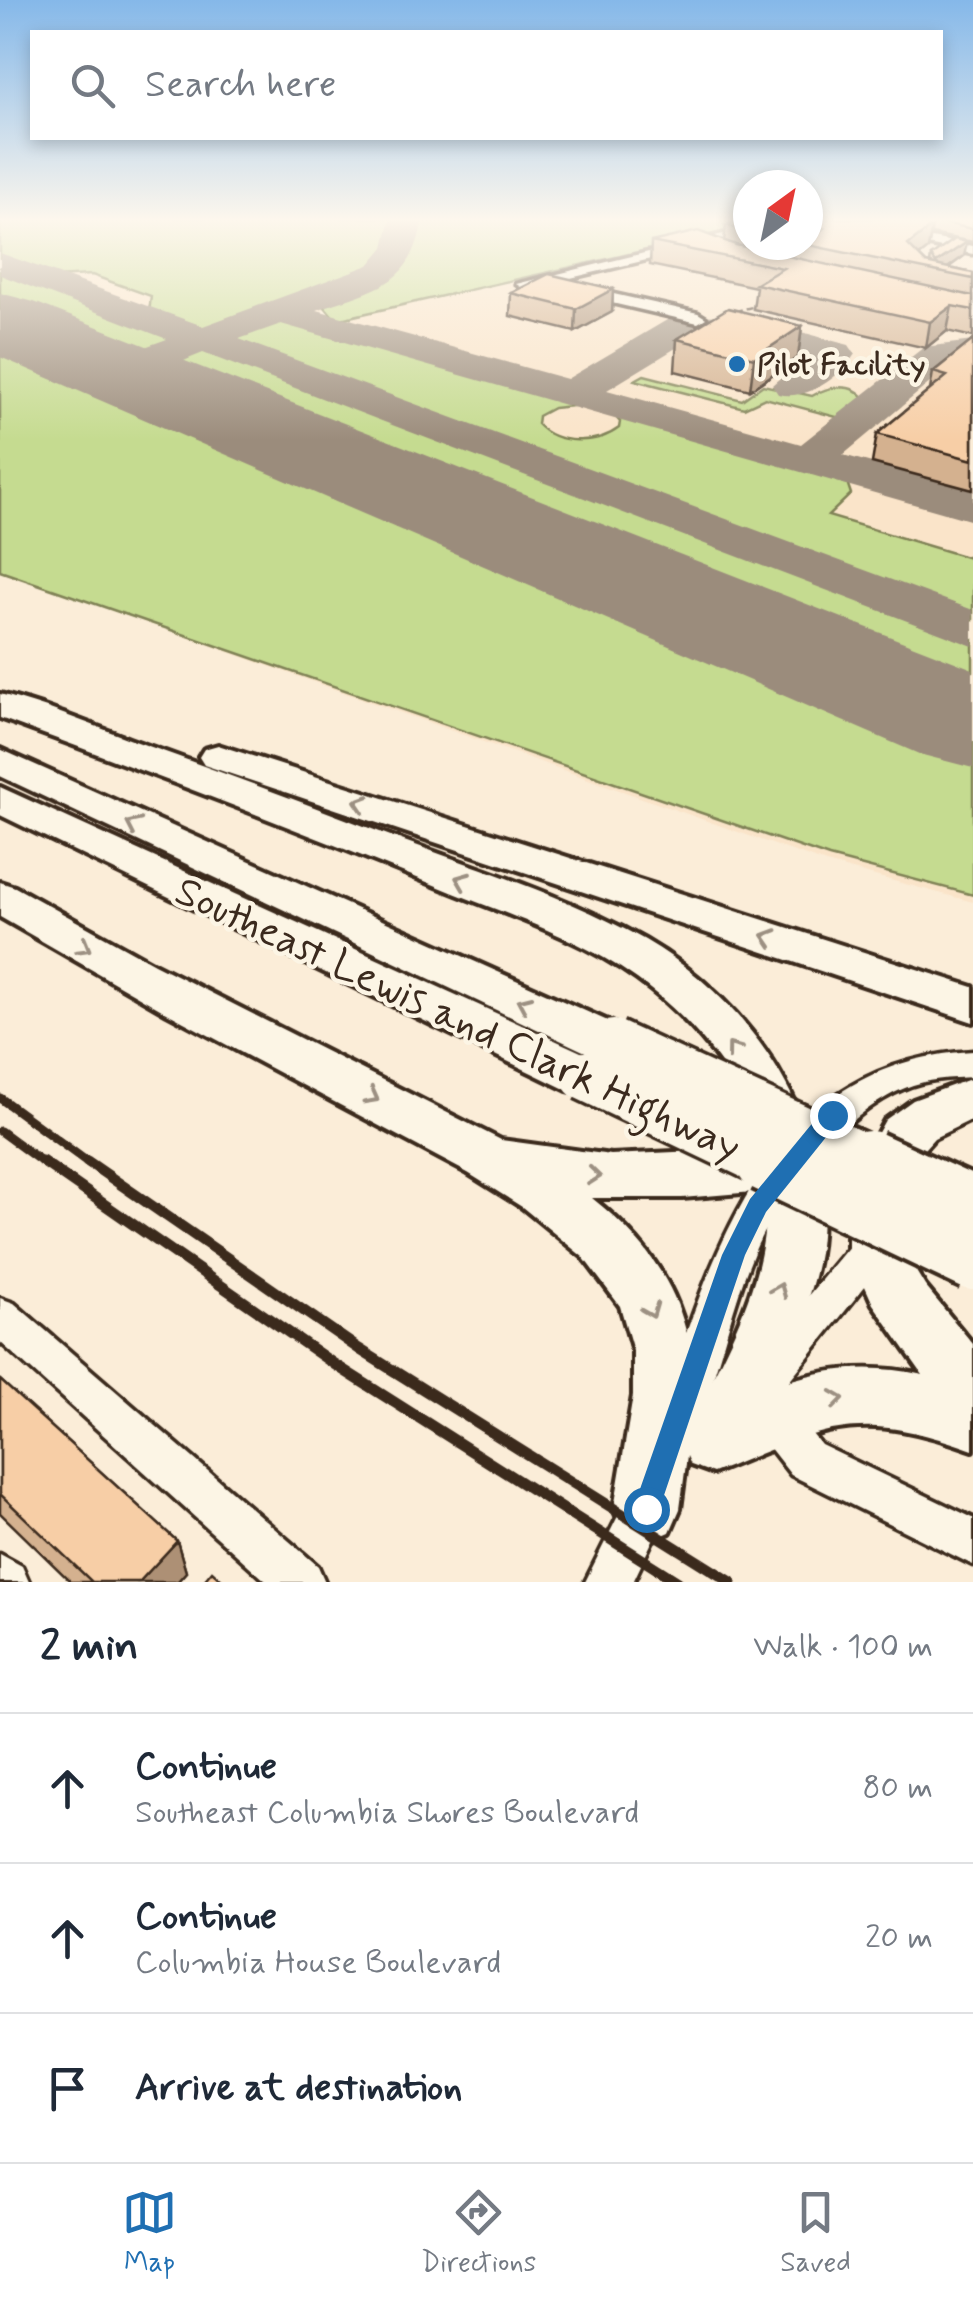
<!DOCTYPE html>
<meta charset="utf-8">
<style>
body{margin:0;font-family:Mynerve,sans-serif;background:#f6f6f7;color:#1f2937}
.compass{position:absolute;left:733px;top:170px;width:90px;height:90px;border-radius:50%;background:#fff;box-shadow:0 5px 15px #0003;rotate:33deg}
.stop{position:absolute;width:30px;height:30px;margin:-22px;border:8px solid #1f6fb2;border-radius:50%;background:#fff}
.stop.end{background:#1f6fb2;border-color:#fff;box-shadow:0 2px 10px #0008}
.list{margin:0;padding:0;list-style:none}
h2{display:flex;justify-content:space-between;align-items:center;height:130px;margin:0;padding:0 40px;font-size:42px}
h2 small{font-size:32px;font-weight:400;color:#747a83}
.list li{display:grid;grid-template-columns:65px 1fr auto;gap:30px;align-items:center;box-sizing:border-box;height:150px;padding:0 40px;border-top:2px solid #e0e1e3}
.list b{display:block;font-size:38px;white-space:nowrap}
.list p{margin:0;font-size:32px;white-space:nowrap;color:#747a83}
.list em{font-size:32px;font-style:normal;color:#747a83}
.icon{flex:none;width:55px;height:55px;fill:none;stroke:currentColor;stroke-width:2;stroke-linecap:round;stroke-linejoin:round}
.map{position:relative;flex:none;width:973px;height:1582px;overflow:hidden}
.search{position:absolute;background:#fff;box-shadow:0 5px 15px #0003;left:30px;right:30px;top:30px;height:110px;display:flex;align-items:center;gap:25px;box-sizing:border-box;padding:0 35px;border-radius:0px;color:#747a83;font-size:38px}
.sheet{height:580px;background:#fff}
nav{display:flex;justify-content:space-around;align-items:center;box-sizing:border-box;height:140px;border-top:2px solid #e0e1e3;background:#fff;font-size:28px;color:#747a83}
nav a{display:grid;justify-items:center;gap:5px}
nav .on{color:#1f6fb2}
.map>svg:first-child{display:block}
</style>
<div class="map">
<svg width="973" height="1582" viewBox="0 0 973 1582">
<rect width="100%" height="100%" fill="#fbedd8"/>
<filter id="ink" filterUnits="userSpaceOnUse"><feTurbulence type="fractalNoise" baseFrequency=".01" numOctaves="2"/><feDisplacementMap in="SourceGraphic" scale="20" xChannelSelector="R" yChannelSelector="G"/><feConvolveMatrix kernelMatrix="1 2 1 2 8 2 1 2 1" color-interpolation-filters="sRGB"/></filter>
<g filter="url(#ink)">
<polygon fill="#fae4c9" points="973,227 973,902 826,863 0,571 0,247 335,294 318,316 336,320 617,259 634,263 748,236 748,245 808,245"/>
<g fill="#c5db90" stroke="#808257" stroke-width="2.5" fill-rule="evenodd">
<polygon points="0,218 748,218 748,227 336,320 314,294 204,333 149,313 151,296 92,275 52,277 0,258"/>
<path d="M0 268 168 332 177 342C136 380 43 327 0 310Z"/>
<path d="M284 318 833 474 847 482 851 494 828 516 973 559V620L225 339ZM583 405 611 412 620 422 619 428C597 445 556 445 537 424L538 416 553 408Z"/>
<polygon points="0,334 973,743 973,895 829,857 0,571"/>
<polygon points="206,350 227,354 948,627 973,639 973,671 941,691 160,375 162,365 177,355"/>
<path d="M644 375 742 400 763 385 812 396C828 386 853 382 865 399L840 418 765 398 744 408 635 380Z"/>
</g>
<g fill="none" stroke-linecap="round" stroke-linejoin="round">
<g fill="#9b8c7b" fill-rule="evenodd">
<path d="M391 218H423C412 288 375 288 317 310L567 379 667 320C726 305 793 331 849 345L855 354C839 378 807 401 778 394L772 385 803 358 726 340H689L607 390 801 444 924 347 973 341V365L949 367 843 455 973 491V521L281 324 239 339 973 610V646L203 353C173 364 135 388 103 380L97 371 103 362 167 339 0 275V253L203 326 369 265 384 247Z"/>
<path d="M973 669V714C949 726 925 720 900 714L891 701 900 688C912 685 922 686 934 684 945 683 960 673 973 669Z"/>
</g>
<polygon fill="#9b8c7b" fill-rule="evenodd" points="0,293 34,302 973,669 973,768 919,754 0,357"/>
<g stroke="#3b2a1e" stroke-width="7">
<g id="minor">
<polygon points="748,228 748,236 524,289 516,284"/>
<polygon points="896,231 973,246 973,254 891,238 891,232"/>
<polygon points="578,286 698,313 706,318 698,323 573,294 570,291"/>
<path d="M973 1051V1077C950 1078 926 1079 905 1088 843 1113 778 1195 753 1255 730 1310 720 1369 696 1423L681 1429 666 1423 660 1409C716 1246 768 1063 973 1051Z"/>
<polygon points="880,1222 894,1226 899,1238 894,1250 776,1397 785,1401 821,1445 973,1518 973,1565 791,1475 755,1429 749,1415 756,1400 747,1397 741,1383 747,1369 866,1226"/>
<polygon points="0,1298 14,1303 318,1566 325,1582 267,1582 0,1342"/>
<polygon points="649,1480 665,1486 671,1502 633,1582 585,1582 633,1486"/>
<polygon points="0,1554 22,1566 29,1582 0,1582"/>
</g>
</g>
<g stroke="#3b2a1e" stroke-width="8">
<g id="highway">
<path d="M0 694C44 705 87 723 129 739 207 767 286 796 364 826 457 862 558 891 645 940 749 1000 835 1121 820 1246 814 1295 790 1343 769 1388 820 1368 870 1363 923 1375L873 1304 848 1248V1224L860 1165 885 1120 913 1100 973 1078V1119L934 1138 916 1158 902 1234 908 1258 925 1286 973 1344V1450C853 1407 823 1429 713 1473L691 1465 687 1456 680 1509 670 1532 647 1542 624 1532 614 1509 633 1396V1351L620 1306 583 1257 522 1207 468 1173 167 1013 0 917V882L15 887 154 964 501 1140 611 1155 760 1148C746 1081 692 1019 637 979 576 935 501 913 432 884 289 826 145 771 0 718ZM765 1191C771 1275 728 1345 692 1419 700 1323 667 1257 592 1198H682Z"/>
<polygon points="218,745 973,987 973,1022 204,765 199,757 204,749"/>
<polygon points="0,749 630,1031 637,1044 630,1057 613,1062 596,1057 0,776"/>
<polygon points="0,787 603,1062 610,1076 603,1090 585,1095 567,1090 0,815"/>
</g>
</g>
<polyline stroke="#3b2a1e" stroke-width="2.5" stroke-dasharray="6 4" stroke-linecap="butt" points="736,311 756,306"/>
<use href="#minor" fill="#fcf5e5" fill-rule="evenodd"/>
<use href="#highway" fill="#fcf5e5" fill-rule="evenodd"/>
<g stroke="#3b2a1e" stroke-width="9">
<polyline points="0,1098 90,1164"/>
<polyline points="0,1131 45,1164"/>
</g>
<g stroke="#3b2a1e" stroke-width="11">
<polyline points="42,1161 334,1364 678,1582"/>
<polyline points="87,1161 359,1349 731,1582"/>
</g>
<g stroke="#3b2a1e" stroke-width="55" stroke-linecap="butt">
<g id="highway-bridge-far1">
<polyline points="613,1044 876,1164"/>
<polyline points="585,1076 770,1164"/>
</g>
</g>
<g stroke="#3b2a1e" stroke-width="68" stroke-linecap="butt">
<g id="highway-bridge">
<polyline points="765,1161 973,1260"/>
<polyline points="870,1161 973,1208"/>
</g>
</g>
<use href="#highway-bridge-far1" stroke="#fcf5e5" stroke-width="48"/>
<use href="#highway-bridge" stroke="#fcf5e5" stroke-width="60"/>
</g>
<g fill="#d4b18f" stroke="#3b2a1e" stroke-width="2.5">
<polygon points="808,218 973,218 973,242 931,234 928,249 919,256 926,263 930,264 931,256 964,256 948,268 973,273 973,337 947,331 926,348 753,309 756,287 650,265 651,242 724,241 726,225 748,220 748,245 808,245"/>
<polygon points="613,289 612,312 575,332 510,316 511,293"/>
<polygon points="802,326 798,357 750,390 675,371 677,339"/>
<polygon points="973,340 973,490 872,463 877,434 930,390 933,372"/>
<polygon points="0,1380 177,1541 186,1572 177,1582 71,1582 0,1513"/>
</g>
<g fill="#ad9074" stroke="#3b2a1e" stroke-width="2.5">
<polygon points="932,226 928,249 908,265 908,245"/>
<polygon points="967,242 964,256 942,272 935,271 936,263"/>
<polygon points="613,289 612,312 575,332 576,309"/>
<polygon points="952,306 947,331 926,348 930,322"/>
<polygon points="802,326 798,357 750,390 754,358"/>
<polygon points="177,1541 186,1572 177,1582 139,1582"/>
</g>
<g fill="#f7cea6" stroke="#3b2a1e" stroke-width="2.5">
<polygon points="808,218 897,218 932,226 908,245 926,263 973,273 973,279 808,245 808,236 813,237 824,228 808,223"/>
<polygon points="920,218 973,218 973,229"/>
<polygon points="748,220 748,233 726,225"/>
<polygon points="698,231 736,245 973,296 973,310 952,306 930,322 756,284 783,268 651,242"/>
<polygon points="955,239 967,242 936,263 931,256"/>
<polygon points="549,274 613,289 576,309 511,293"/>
<polygon points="728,308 802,326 754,358 677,339"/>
<polygon points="973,340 973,460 877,434 947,376 933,372"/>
<polygon points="0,1380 177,1541 139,1582 92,1582 0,1494"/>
<polygon points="212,1571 224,1582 203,1582"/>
</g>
<defs><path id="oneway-chevron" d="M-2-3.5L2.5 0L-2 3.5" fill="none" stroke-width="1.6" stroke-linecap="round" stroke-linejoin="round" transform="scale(2.5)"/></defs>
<g stroke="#9c9082">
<use href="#oneway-chevron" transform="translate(361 803) rotate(-162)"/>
<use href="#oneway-chevron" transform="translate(133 825) rotate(-155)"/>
<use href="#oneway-chevron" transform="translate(462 880) rotate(-158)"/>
<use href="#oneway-chevron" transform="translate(769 937) rotate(-162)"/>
<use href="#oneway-chevron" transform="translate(84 947) rotate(30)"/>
<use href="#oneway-chevron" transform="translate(524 1003) rotate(-156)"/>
<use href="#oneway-chevron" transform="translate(733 1049) rotate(-127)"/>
<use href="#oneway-chevron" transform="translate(372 1097) rotate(28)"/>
<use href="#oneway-chevron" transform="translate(594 1176) rotate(6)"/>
<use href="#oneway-chevron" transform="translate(779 1290) rotate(-68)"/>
<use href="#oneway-chevron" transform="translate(651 1311) rotate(68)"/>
<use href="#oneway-chevron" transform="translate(837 1399) rotate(-8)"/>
</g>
</g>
<linearGradient id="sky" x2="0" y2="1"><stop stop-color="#85b8e9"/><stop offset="0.5" stop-color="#fdf7ed"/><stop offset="1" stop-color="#fdf7ed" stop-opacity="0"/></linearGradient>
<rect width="973" height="440" fill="url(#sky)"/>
<polygon fill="#1f6fb2" points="832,1107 839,1109 842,1115 839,1121 766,1212 745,1255 656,1519 646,1522 637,1519 633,1509 722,1255 750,1199 824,1109"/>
<circle fill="#1f6fb2" stroke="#fcf5e5" stroke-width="4" cx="737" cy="364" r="10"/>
<g text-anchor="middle" stroke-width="9" stroke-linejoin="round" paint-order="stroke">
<g font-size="30" font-weight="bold" fill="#3b2a1e" stroke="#fcf5e5" text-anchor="start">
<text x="757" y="374">Pilot Facility</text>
</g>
<g font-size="42" fill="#3b2a1e" stroke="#fcf5e5">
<text transform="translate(459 1017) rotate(25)" y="15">Southeast Lewis and Clark Highway</text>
</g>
</g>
</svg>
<svg class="compass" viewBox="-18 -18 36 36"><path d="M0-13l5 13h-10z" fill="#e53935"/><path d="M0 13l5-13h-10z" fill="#747a83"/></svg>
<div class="stop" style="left:646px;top:1509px"></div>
<div class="stop end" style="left:832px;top:1115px"></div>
<div class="search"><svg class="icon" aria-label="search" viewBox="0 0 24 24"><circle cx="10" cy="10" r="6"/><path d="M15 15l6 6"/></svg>Search here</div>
</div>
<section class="sheet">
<h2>2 min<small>Walk · 100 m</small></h2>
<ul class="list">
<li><svg class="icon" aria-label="ahead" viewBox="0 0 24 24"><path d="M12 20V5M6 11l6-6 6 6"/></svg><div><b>Continue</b><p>Southeast Columbia Shores Boulevard</p></div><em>80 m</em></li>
<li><svg class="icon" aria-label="ahead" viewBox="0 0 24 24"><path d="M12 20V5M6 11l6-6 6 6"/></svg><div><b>Continue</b><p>Columbia House Boulevard</p></div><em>20 m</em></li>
<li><svg class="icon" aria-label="arrive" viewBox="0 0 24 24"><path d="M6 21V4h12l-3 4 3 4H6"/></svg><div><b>Arrive at destination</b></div></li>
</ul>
</section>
<nav>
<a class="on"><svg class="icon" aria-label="map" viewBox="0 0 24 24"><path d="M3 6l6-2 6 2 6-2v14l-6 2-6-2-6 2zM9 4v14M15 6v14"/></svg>Map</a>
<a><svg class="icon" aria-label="directions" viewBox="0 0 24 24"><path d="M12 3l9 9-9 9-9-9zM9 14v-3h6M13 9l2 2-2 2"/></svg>Directions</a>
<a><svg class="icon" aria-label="saved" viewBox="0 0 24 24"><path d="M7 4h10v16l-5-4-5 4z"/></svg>Saved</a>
</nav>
